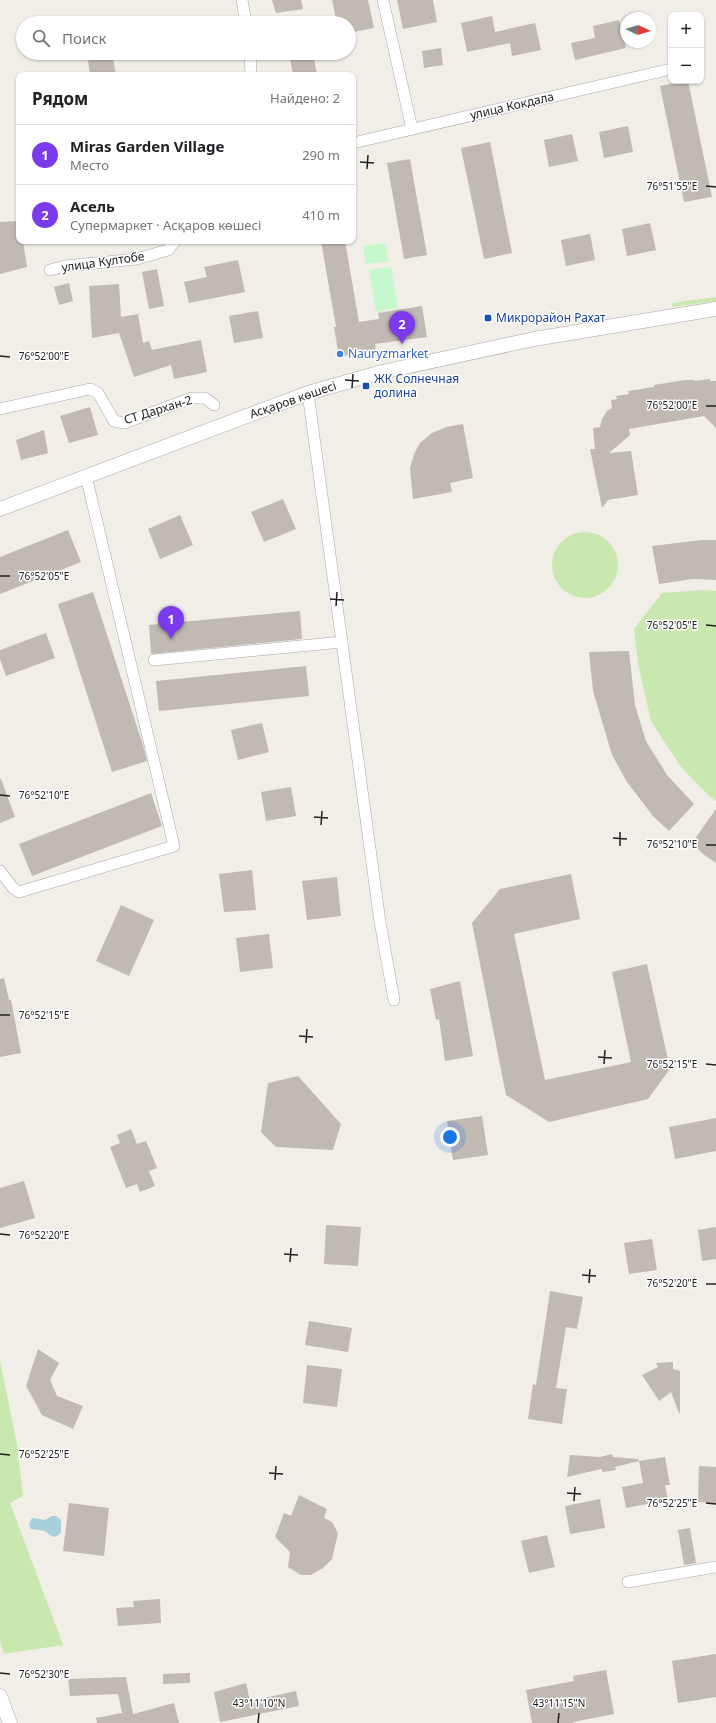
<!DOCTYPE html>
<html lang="ru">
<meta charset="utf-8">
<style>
body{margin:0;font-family:"Noto Sans",sans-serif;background:#f6f6f6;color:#202124}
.controls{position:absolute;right:12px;top:12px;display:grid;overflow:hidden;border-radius:8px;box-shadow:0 1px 3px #0004}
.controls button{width:36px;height:36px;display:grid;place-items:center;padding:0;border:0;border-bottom:1px solid #e0e0e0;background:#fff;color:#202124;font:20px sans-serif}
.compass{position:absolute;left:620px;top:12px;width:36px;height:36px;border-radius:50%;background:#fff;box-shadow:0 1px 3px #0004;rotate:94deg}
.you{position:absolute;left:450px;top:1137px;width:14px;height:14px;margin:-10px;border:3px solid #fff;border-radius:50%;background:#1a73e8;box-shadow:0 0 0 6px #1a73e833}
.badge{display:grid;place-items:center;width:26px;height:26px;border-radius:50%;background:#7c3aed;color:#fff;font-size:13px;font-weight:700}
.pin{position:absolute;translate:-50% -33px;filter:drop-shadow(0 1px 2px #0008)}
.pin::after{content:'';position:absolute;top:21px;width:14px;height:12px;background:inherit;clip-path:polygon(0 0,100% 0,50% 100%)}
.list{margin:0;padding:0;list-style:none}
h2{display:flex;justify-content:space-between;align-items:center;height:52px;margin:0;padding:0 16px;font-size:17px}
h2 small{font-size:13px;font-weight:400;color:#757577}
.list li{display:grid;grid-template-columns:26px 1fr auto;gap:12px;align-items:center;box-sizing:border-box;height:60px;padding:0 16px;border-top:1px solid #e0e0e0}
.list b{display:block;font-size:15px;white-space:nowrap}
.list p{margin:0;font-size:13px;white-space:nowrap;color:#757577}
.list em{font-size:13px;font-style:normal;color:#757577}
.icon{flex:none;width:22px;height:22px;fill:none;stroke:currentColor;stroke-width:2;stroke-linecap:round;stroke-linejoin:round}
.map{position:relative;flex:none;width:716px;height:1723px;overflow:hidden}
.search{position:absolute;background:#fff;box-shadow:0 1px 3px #0004;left:16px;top:16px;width:340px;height:44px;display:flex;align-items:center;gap:10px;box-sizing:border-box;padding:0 14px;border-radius:22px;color:#757577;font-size:15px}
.panel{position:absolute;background:#fff;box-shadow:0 1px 3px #0004;left:16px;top:72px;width:340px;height:172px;border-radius:8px}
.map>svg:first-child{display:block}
</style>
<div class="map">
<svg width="716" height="1723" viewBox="0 0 716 1723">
<rect width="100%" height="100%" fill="#f0eee7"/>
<g fill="#c8e8af">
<polygon points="716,297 716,301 673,307 672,303"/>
<circle cx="585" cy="565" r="33"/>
<polygon points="702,590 716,591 716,801 709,796 681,767 651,721 638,664 634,629 662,593"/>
<polygon points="0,1361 17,1444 23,1496 10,1503 63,1645 4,1654 0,1642"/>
</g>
<g fill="#c6f8cd">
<polygon points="385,243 389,261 366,264 363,246"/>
<polygon points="391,267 398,308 376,312 369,270"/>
</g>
<polygon fill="#a9cedc" points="52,1516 56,1516 61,1520 61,1533 55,1537 51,1536 45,1531 31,1529 29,1525 32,1518 45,1520"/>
<g fill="#c1bab3">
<polygon points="272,0 301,0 303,9 276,13"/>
<polygon points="332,0 368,0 374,28 349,33 349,23 337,23"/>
<polygon points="397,0 433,0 437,22 403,29"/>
<polygon points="492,16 495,32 535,23 541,50 512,56 510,43 467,52 461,23"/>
<polygon points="619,20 626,48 575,60 571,43 595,38 593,26"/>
<polygon points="441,48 443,65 424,68 422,51"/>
<polygon points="87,53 112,53 116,75 90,75"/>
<polygon points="289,53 313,53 317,75 293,75"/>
<polygon points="685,81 688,81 712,197 684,202 660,86"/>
<polygon points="628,126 633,152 604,158 599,132"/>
<polygon points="572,134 578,161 549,167 544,140"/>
<polygon points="490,142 512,253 484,259 461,148"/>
<polygon points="410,159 427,255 404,259 387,163"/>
<polygon points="19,221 19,241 23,241 27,267 0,274 0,222"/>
<polygon points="650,223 656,250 627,256 622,229"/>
<polygon points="590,234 595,260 566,266 561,240"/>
<polygon points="321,241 345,241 359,322 379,319 378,313 422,306 427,337 375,344 376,350 339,357 334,327 336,327"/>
<polygon points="238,260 245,292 189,303 184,282 207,277 204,267"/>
<polygon points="157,269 164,306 149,309 142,272"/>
<polygon points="69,283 73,301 59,305 54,287"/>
<polygon points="119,284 121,317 138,314 143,343 149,341 152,350 201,340 207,372 174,379 171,365 134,377 119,333 92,338 89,286"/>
<polygon points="258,311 263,338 234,343 229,316"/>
<polygon points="710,379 710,381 716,381 716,428 704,416 629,429 630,435 609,453 631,451 638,495 608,500 602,508 590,449 595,449 593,428 600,427 602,419 607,411 612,408 611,400 617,399 616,396 629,394 628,391 654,387 654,385 685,380 694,380 695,381"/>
<polygon points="90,407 98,435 69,443 60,416"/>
<polygon points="463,424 473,478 450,483 452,492 413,499 410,468 414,454 420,443 432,433 446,427"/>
<polygon points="44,430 48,453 21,460 16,440"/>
<polygon points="283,499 296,529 264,542 251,512"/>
<polygon points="180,515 193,545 160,559 148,529"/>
<polygon points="68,530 81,562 0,594 0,557"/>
<polygon points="702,540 716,540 716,580 693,579 659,584 652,546"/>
<polygon points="93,592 143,745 147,761 112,772 58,604"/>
<polygon points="300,611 302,639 151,654 149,625"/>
<polygon points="46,633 55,658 6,676 0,659 0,650"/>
<polygon points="629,651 635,705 646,741 667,775 694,804 669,831 653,816 627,782 612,755 593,691 589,652"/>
<polygon points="306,666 309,696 159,711 156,681"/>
<polygon points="262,723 269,752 238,760 231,730"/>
<polygon points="0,779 1,779 15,817 0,823"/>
<polygon points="291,787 296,816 266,821 261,792"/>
<polygon points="151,793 162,826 32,876 19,844"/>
<polygon points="716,809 716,863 703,854 692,843"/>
<polygon points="252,870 256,910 224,912 219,874"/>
<polygon points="571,874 580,919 514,934 545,1080 631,1062 612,972 647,964 670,1069 648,1099 549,1122 506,1095 472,923 500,889"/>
<polygon points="337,877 341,916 307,920 302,881"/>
<polygon points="121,905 154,920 129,976 96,961"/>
<polygon points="269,934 273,968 240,972 236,938"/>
<polygon points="4,978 9,1000 11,1000 21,1053 0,1057 0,979"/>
<polygon points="460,981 473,1056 445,1061 439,1019 436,1020 430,989"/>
<polygon points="298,1076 341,1124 333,1150 276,1147 261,1132 268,1083"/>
<polygon points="482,1116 488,1155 453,1160 447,1121"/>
<polygon points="716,1118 716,1151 675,1159 669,1127"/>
<polygon points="131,1129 137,1144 146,1141 157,1168 149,1171 155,1186 140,1192 137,1184 126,1188 110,1147 120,1143 117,1135"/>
<polygon points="24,1181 35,1218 0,1228 0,1188"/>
<polygon points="326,1225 361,1227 358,1266 324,1264"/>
<polygon points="716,1227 716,1259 702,1261 698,1230"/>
<polygon points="652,1239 657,1270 629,1274 624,1243"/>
<polygon points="550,1291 583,1297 577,1329 566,1327 556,1388 567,1389 562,1424 528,1419 533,1384 536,1385"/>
<polygon points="309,1321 352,1328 348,1352 305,1345"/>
<polygon points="38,1349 59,1363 50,1380 57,1396 83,1406 73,1429 42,1415 26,1386"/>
<polygon points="673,1362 673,1369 680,1371 680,1413 679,1413 671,1392 659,1401 642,1375 658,1367 656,1363"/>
<polygon points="307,1365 342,1369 337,1407 303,1403"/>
<polygon points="612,1454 613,1457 638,1459 639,1461 665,1457 670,1485 665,1485 668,1500 626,1508 622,1487 643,1483 639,1461 615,1467 616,1470 603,1472 601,1469 567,1477 570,1455 600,1457"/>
<polygon points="699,1466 716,1467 716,1503 698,1502"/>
<polygon points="299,1495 327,1509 324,1518 332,1522 338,1533 332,1559 323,1568 311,1575 301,1575 288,1567 290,1552 275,1537 284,1513 291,1516"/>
<polygon points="600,1499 605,1528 570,1534 565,1506"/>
<polygon points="69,1503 109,1508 104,1556 63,1551"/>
<polygon points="690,1528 696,1563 684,1565 678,1530"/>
<polygon points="547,1535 555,1567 529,1573 521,1541"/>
<polygon points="160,1599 161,1623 118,1626 116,1608 134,1607 133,1601"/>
<polygon points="716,1654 716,1697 678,1703 672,1661"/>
<polygon points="606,1670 614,1714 573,1722 573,1723 532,1723 526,1690 574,1681 573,1676"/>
<polygon points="190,1673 190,1683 163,1684 163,1674"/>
<polygon points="126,1677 133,1714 174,1703 179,1723 97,1723 96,1718 122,1713 118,1694 70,1696 68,1679"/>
<polygon points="246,1683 250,1701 296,1691 299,1706 220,1722 214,1692"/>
</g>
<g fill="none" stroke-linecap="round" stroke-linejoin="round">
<g stroke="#a7a7a7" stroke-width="12">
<g id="minor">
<polyline points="242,0 246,23"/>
<polyline points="383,0 412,129"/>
<polyline points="250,53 251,75"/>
<polyline points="353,143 671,69"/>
<polyline points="50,270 65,266 137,259 168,250 175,241"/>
<polyline points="308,393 380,922 394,1000"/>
<polyline points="0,409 90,389 98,393 114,421 124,423 192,398 205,398 214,405"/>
<polyline points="154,660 342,642"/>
<polyline points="0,871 13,888 19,892 174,846 86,476"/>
<polyline points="628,1582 716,1567"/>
</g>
</g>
<g stroke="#a7a7a7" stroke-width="15">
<g id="tertiary">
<polyline points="0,509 308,393 382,372 534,339 716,309"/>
<polyline points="0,1696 10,1723"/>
</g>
</g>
<use href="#minor" stroke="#fff" stroke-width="11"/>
<use href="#tertiary" stroke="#fff" stroke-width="14"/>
</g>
<path fill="none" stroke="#202020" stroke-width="1.5" d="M360 162 374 163M367 169 368 155M706 186 716 187M0 356 10 357M345 380 359 381M352 388 353 374M706 406H716M0 576H10M330 599 344 600M336 606 337 592M706 625 716 626M0 795 10 796M314 817 328 818M321 825 322 811M613 838 627 839M706 845H716M620 846V832M0 1015H10M299 1036 313 1037M306 1043 307 1029M598 1057 612 1058M604 1064 605 1050M706 1064 716 1065M0 1234 10 1235M284 1254 298 1255M290 1262 291 1248M582 1275 596 1276M589 1283 590 1269M706 1284H716M0 1454 10 1455M269 1473 283 1474M275 1480 276 1466M567 1493 581 1494M574 1501 575 1487M706 1503 716 1504M0 1673 10 1674M258 1723 259 1713M558 1723 559 1713"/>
<g fill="#1a4fb4" stroke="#fff" stroke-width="1.5">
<rect x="484" y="314" width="8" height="8" rx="2"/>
<rect x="362" y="382" width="8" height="8" rx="2"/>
</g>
<circle fill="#3f7fe0" stroke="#fff" stroke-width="1.5" cx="340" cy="354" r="4"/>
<g text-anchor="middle" stroke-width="3" stroke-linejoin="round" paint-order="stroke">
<g font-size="12" fill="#202020" stroke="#fff">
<text transform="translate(512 106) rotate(-13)" y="4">улица Кокдала</text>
<text transform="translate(103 262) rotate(-8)" y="4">улица Култобе</text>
<text transform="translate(293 400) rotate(-19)" y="4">Асқаров көшесі</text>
<text transform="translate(158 410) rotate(-17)" y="4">СТ Дархан-2</text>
</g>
<g font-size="12" fill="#164399" stroke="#fff" text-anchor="start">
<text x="496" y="322">Микрорайон Рахат</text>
<text x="374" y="383">ЖК Солнечная<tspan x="374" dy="14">долина</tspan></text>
</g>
<g font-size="12" fill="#366cbe" stroke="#fff" text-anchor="start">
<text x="348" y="358">Nauryzmarket</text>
</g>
</g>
<g font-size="10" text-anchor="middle" fill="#202020" stroke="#fff" stroke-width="3" stroke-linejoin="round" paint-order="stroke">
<text x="672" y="190">76°51'55"E</text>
<text x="44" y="360">76°52'00"E</text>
<text x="672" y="409">76°52'00"E</text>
<text x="44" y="580">76°52'05"E</text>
<text x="672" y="629">76°52'05"E</text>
<text x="44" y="799">76°52'10"E</text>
<text x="672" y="848">76°52'10"E</text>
<text x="44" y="1019">76°52'15"E</text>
<text x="672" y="1068">76°52'15"E</text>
<text x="44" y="1239">76°52'20"E</text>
<text x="672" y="1287">76°52'20"E</text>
<text x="44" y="1458">76°52'25"E</text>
<text x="672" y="1507">76°52'25"E</text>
<text x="44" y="1678">76°52'30"E</text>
<text x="259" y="1707">43°11'10"N</text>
<text x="559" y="1707">43°11'15"N</text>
</g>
</svg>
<div class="controls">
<button>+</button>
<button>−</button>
</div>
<svg class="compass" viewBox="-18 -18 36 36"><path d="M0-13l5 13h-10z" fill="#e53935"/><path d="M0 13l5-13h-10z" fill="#757577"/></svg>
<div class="you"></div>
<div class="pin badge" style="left:171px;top:639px">1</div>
<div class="pin badge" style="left:402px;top:344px">2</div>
<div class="search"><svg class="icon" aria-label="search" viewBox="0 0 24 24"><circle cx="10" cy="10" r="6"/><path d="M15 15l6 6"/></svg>Поиск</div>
<section class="panel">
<h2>Рядом<small>Найдено: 2</small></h2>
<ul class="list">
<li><span class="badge">1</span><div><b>Miras Garden Village</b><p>Место</p></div><em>290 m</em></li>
<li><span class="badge">2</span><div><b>Асель</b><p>Супермаркет · Асқаров көшесі</p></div><em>410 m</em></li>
</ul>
</section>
</div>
